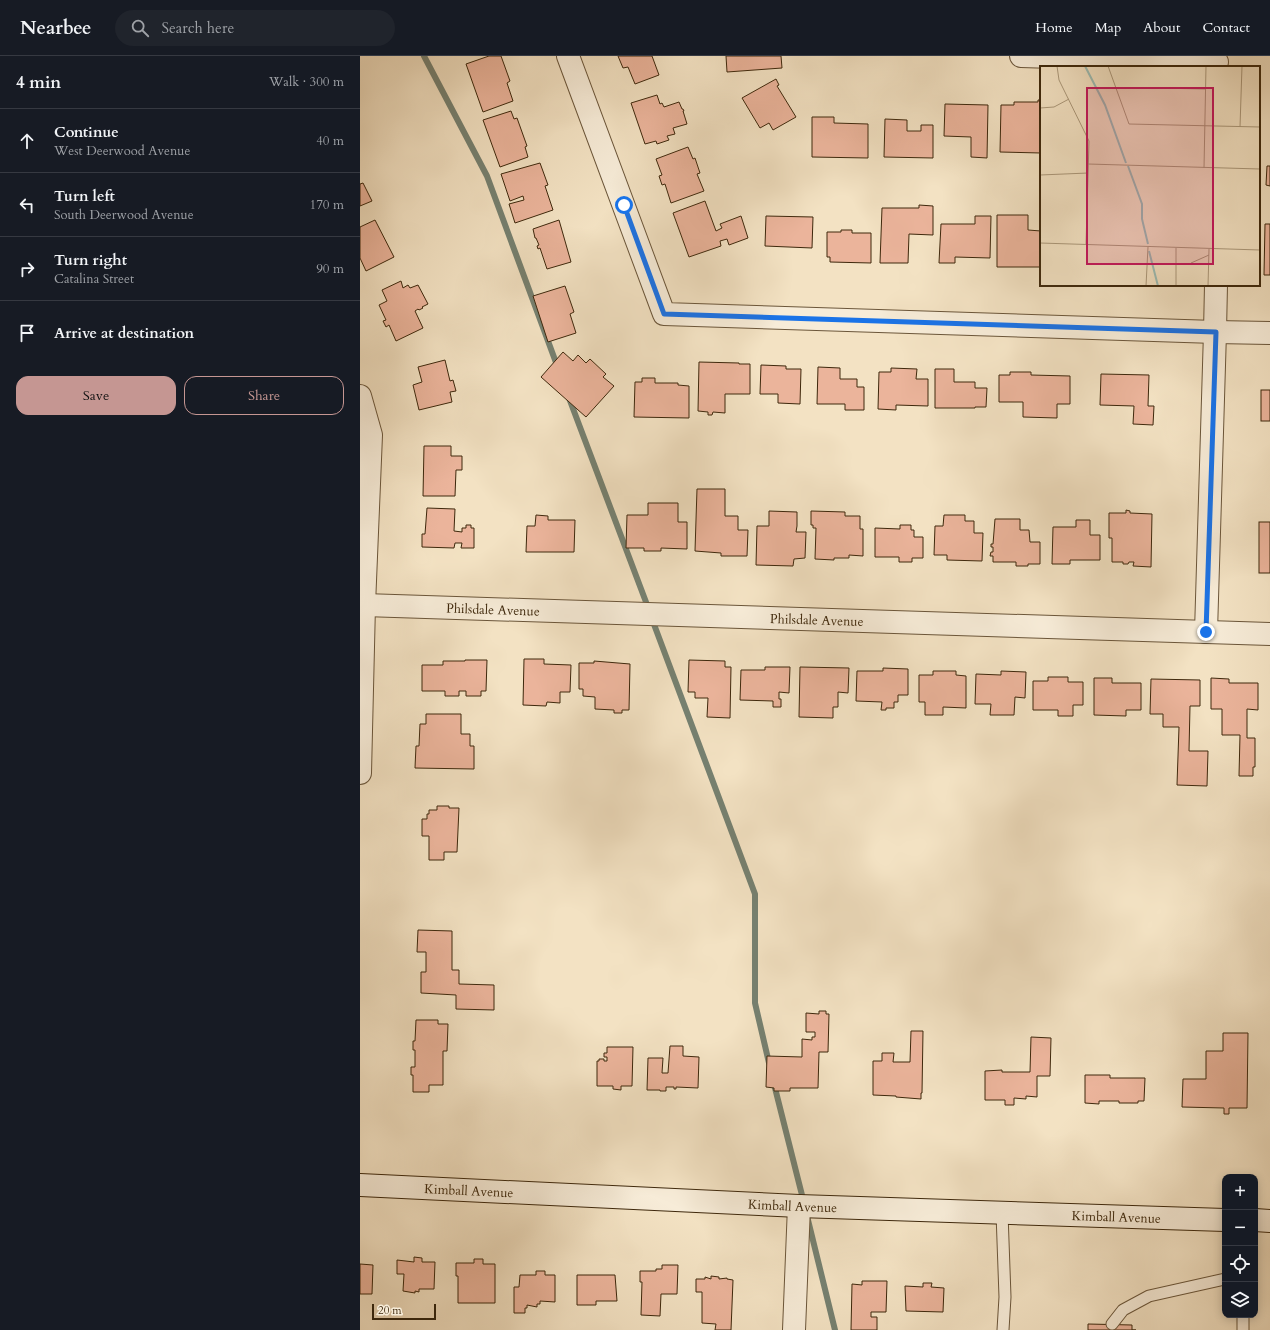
<!DOCTYPE html>
<meta charset="utf-8">
<style>
body{margin:0;font-family:Cardo,serif;background:#20242c;color:#f1f3f6}
.controls{position:absolute;right:12px;bottom:12px;display:grid;overflow:hidden;border-radius:8px;box-shadow:0 2px 10px #0003}
.controls button{width:36px;height:36px;display:grid;place-items:center;padding:0;border:0;border-bottom:1px solid #363941;background:#171b24;color:#f1f3f6;font:20px sans-serif}
.scale{position:absolute;left:12px;bottom:10px;width:64px;box-sizing:border-box;padding-left:4px;border:2px solid #3e280c;border-top:0;font-size:11px;line-height:14px;white-space:nowrap;color:#3e280c;-webkit-text-stroke:3px #f7ecd8;paint-order:stroke}
.stop{position:absolute;width:12px;height:12px;margin:-9px;border:3px solid #1a73e8;border-radius:50%;background:#fff}
.stop.end{background:#1a73e8;border-color:#fff;box-shadow:0 1px 4px #0008}
.list{margin:0;padding:0;list-style:none}
h2{display:flex;justify-content:space-between;align-items:center;height:52px;margin:0;padding:0 16px;font-size:17px}
h2 small{font-size:13px;font-weight:400;color:#9ea1a6}
.list li{display:grid;grid-template-columns:26px 1fr auto;gap:12px;align-items:center;box-sizing:border-box;height:64px;padding:0 16px;border-top:1px solid #363941}
.list b{display:block;font-size:15px;white-space:nowrap}
.list p{margin:0;font-size:13px;white-space:nowrap;color:#9ea1a6}
.list em{font-size:13px;font-style:normal;color:#9ea1a6}
.actions{display:flex;gap:8px;padding:12px 16px}
.actions a{flex:1;padding:9px 0;border:1px solid #c59692;border-radius:12px;text-align:center;font-size:14px;color:#c59692}
.actions .main{background:#c59692;color:#111}
.icon{flex:none;width:22px;height:22px;fill:none;stroke:currentColor;stroke-width:2;stroke-linecap:round;stroke-linejoin:round}
.map{position:relative;flex:none;width:910px;height:1274px;overflow:hidden}
header{display:flex;align-items:center;gap:24px;box-sizing:border-box;height:56px;padding:0 20px;background:#171b24;border-bottom:1px solid #363941}
header strong{font-size:19px}
nav{display:flex;gap:22px;margin-inline-start:auto;font-size:14px}
.search{width:280px;height:36px;background:#20242c;display:flex;align-items:center;gap:10px;box-sizing:border-box;padding:0 14px;border-radius:22px;color:#9ea1a6;font-size:15px}
main{display:flex}
aside{flex:1;background:#171b24}
.map>svg:first-child{display:block}
</style>
<header>
<strong>Nearbee</strong>
<div class="search"><svg class="icon" aria-label="search" viewBox="0 0 24 24"><circle cx="10" cy="10" r="6"/><path d="M15 15l6 6"/></svg>Search here</div>
<nav><a>Home</a><a>Map</a><a>About</a><a>Contact</a></nav>
</header>
<main>
<aside>
<h2>4 min<small>Walk · 300 m</small></h2>
<ul class="list">
<li><svg class="icon" aria-label="ahead" viewBox="0 0 24 24"><path d="M12 20V5M6 11l6-6 6 6"/></svg><div><b>Continue</b><p>West Deerwood Avenue</p></div><em>40 m</em></li>
<li><svg class="icon" aria-label="left" viewBox="0 0 24 24"><path d="M17 20v-9H6M10 6l-5 5 5 5"/></svg><div><b>Turn left</b><p>South Deerwood Avenue</p></div><em>170 m</em></li>
<li><svg class="icon" aria-label="right" viewBox="0 0 24 24"><path d="M7 20v-9h11M14 6l5 5-5 5"/></svg><div><b>Turn right</b><p>Catalina Street</p></div><em>90 m</em></li>
<li><svg class="icon" aria-label="arrive" viewBox="0 0 24 24"><path d="M6 21V4h12l-3 4 3 4H6"/></svg><div><b>Arrive at destination</b></div></li>
</ul>
<div class="actions"><a class="main">Save</a><a>Share</a></div>
</aside>
<div class="map">
<svg width="910" height="1274" viewBox="0 0 910 1274">
<rect width="100%" height="100%" fill="#f3e2c3"/>
<filter id="stains"><feTurbulence type="fractalNoise" baseFrequency=".005" numOctaves="4"/><feColorMatrix values="0 0 0 0 .2 0 0 0 0 .09 0 0 0 0 .02 0 0 0 .5 -.17"/></filter>
<radialGradient id="worn" r=".72"><stop offset=".6" stop-color="#630" stop-opacity="0"/><stop offset="1" stop-color="#630" stop-opacity=".3"/></radialGradient>
<g fill="none" stroke-linecap="round" stroke-linejoin="round">
<g stroke="#768171" stroke-width="6">
<polyline points="64,0 127,120 198,312"/>
<polyline points="209,342 289,554"/>
<polyline points="292,563 395,838 395,947 409,1007"/>
<polyline points="414,1028 444,1147"/>
<polyline points="448,1164 475,1274"/>
</g>
</g>
<g fill="#ebb49b" stroke="#3e280c">
<polygon points="129,0 141,0 150,25 147,27 153,45 123,56 106,8"/>
<polygon points="258,0 292,0 299,19 275,28 268,11 263,12"/>
<polygon points="366,0 421,0 422,12 367,16"/>
<polygon points="416,23 419,29 417,30 436,61 413,74 409,67 400,72 382,42"/>
<polygon points="297,39 300,48 302,47 304,51 319,46 322,53 323,53 324,55 323,55 327,68 313,72 315,78 307,80 309,84 297,88 296,85 285,88 271,47"/>
<polygon points="678,44 681,44 681,97 640,96 641,49 654,49 654,46 678,46"/>
<polygon points="585,48 628,49 627,102 611,101 611,81 584,80"/>
<polygon points="151,55 154,63 157,62 167,90 165,91 168,101 140,111 123,64"/>
<polygon points="452,61 474,61 474,67 508,68 508,102 452,101"/>
<polygon points="525,63 547,64 547,75 561,75 561,69 573,69 573,102 524,101"/>
<polygon points="328,91 333,103 335,102 340,117 337,118 344,135 311,147 305,128 302,129 299,120 302,119 296,103"/>
<polygon points="180,107 188,129 185,130 193,154 155,167 149,148 164,144 163,140 150,145 141,118"/>
<polygon points="907,110 910,110 910,130 906,129"/>
<polygon points="3,127 12,145 0,150 0,128"/>
<polygon points="345,145 356,175 362,172 360,168 381,160 388,182 369,189 367,183 360,185 361,190 329,201 313,157"/>
<polygon points="559,149 573,150 573,179 549,178 548,207 520,207 522,152 559,152"/>
<polygon points="637,159 668,159 668,174 681,175 681,211 637,211"/>
<polygon points="406,160 453,161 452,192 405,190"/>
<polygon points="615,160 631,160 630,202 595,201 595,207 579,207 581,168 615,168"/>
<polygon points="15,164 34,201 6,215 0,202 0,171"/>
<polygon points="199,164 211,206 187,213 180,192 178,193 177,190 179,189 176,182 175,182 173,173"/>
<polygon points="905,168 910,168 910,219 904,219"/>
<polygon points="481,174 492,174 492,177 511,177 511,207 470,206 470,201 467,201 467,176 481,176"/>
<polygon points="41,225 43,232 48,229 50,232 58,229 68,248 62,251 63,252 59,254 58,253 55,255 63,272 36,285 29,269 26,271 23,265 26,264 19,249 27,245 22,234"/>
<polygon points="205,230 214,256 210,258 216,277 188,286 173,240"/>
<polygon points="203,296 213,305 218,299 226,307 230,303 246,318 243,321 254,330 226,361 181,321"/>
<polygon points="85,304 90,325 93,324 96,335 90,336 92,346 59,354 53,329 62,326 58,311"/>
<polygon points="339,306 379,307 379,308 390,308 390,338 365,338 365,357 353,356 352,359 348,359 348,356 338,355"/>
<polygon points="401,309 426,310 426,313 441,313 440,348 418,347 418,338 400,338"/>
<polygon points="458,311 480,312 480,323 497,323 497,331 504,331 504,354 485,354 485,348 457,348"/>
<polygon points="531,312 557,313 556,323 568,323 568,350 536,349 536,354 518,353 519,316 531,316"/>
<polygon points="575,313 594,313 594,326 615,326 615,332 627,332 626,351 615,351 615,352 575,352"/>
<polygon points="650,316 671,316 671,319 710,320 710,348 697,348 697,362 663,361 663,346 639,346 639,319 650,319"/>
<polygon points="741,318 789,319 788,350 794,350 793,369 773,368 774,350 740,349"/>
<polygon points="282,322 295,322 295,327 318,327 318,329 329,330 329,362 274,361 275,326 282,326"/>
<rect x="901" y="334" width="9" height="31"/>
<polygon points="64,390 91,390 91,400 102,400 102,414 96,414 95,440 63,440"/>
<polygon points="337,433 365,433 365,460 378,460 378,474 388,474 387,500 361,500 361,497 335,495"/>
<polygon points="288,447 318,447 318,466 327,466 327,493 301,492 301,495 284,495 284,492 266,492 267,459 288,459"/>
<polygon points="67,452 95,453 94,475 102,476 102,472 106,472 106,469 111,469 111,472 114,472 114,492 101,492 102,487 95,487 94,492 62,491 62,478 65,478"/>
<polygon points="766,454 770,455 770,457 792,458 791,511 773,510 774,506 769,506 768,508 763,508 763,506 752,506 752,482 749,482 749,457 766,457"/>
<polygon points="409,455 437,456 437,470 436,476 446,476 445,502 434,503 433,510 396,509 397,470 409,470"/>
<polygon points="451,455 485,456 485,460 500,460 500,473 503,473 503,500 489,499 489,502 474,502 474,504 455,503 456,472 453,472 453,469 451,469"/>
<polygon points="176,459 188,460 188,464 215,464 214,496 166,496 167,470 175,470"/>
<polygon points="584,459 605,459 605,465 614,465 614,477 623,477 622,505 587,504 587,499 574,499 575,470 583,470"/>
<polygon points="635,463 660,463 660,474 669,474 670,486 680,486 680,508 668,508 668,510 656,510 656,506 633,506 633,500 630,500 631,496 633,496 633,491 631,491 631,488 633,488"/>
<polygon points="716,464 730,464 730,479 740,479 740,504 710,504 710,508 692,508 693,471 716,471"/>
<rect x="899" y="466" width="11" height="51"/>
<polygon points="540,469 551,469 551,474 554,474 554,481 563,481 563,502 552,502 552,506 539,506 539,501 515,501 515,472 540,473"/>
<polygon points="164,603 184,603 184,608 211,609 210,636 200,636 200,647 187,646 186,650 163,649"/>
<polygon points="105,604 127,604 126,635 121,635 121,640 106,640 106,635 99,635 99,640 85,640 85,635 62,635 62,609 83,609 83,605 105,605"/>
<polygon points="329,604 365,605 365,611 371,611 370,662 347,661 348,642 335,642 335,636 328,636"/>
<polygon points="234,605 270,608 269,654 262,654 262,657 254,657 254,654 235,653 235,641 223,640 223,633 219,633 219,607 234,607"/>
<polygon points="405,611 430,611 429,637 419,636 419,643 421,643 421,651 413,651 413,645 380,644 381,614 405,614"/>
<polygon points="440,611 489,612 488,637 478,636 478,651 473,651 473,662 439,661"/>
<polygon points="523,612 548,613 548,639 538,639 538,646 534,646 534,652 526,652 526,654 521,654 522,646 496,645 497,615 523,615"/>
<polygon points="573,615 596,615 596,619 606,620 606,652 583,651 583,659 565,659 565,646 559,646 559,619 573,619"/>
<polygon points="641,615 666,616 665,642 655,641 654,659 630,659 631,648 615,648 616,618 641,619"/>
<polygon points="688,621 708,621 708,626 723,626 723,649 713,649 713,660 698,660 698,654 673,654 673,625 688,625"/>
<polygon points="734,622 752,622 752,627 781,627 781,654 766,654 766,660 734,659"/>
<polygon points="851,622 869,623 869,627 898,627 898,654 887,653 887,682 895,682 895,711 893,711 893,720 879,720 880,679 862,679 862,653 851,653"/>
<polygon points="791,623 840,624 840,650 830,650 829,695 848,695 847,730 817,729 819,671 803,671 803,658 790,658"/>
<polygon points="66,658 101,658 101,678 110,678 110,690 114,690 114,713 55,712 56,690 59,690 60,668 66,668"/>
<polygon points="77,750 89,750 89,752 99,752 97,796 84,796 84,804 69,804 69,780 62,780 62,763 67,763 67,758 69,758 69,754 77,754"/>
<polygon points="58,874 92,875 92,914 99,914 99,928 134,929 134,954 96,953 96,939 61,937 61,916 66,916 66,896 57,896"/>
<polygon points="459,955 466,955 466,958 469,958 468,996 459,996 458,1032 430,1032 430,1035 414,1035 414,1032 406,1031 407,1000 442,1001 442,983 452,984 452,981 455,981 455,976 446,976 446,957 459,958"/>
<polygon points="56,964 78,964 78,968 88,968 87,995 83,995 83,1029 69,1029 69,1036 53,1036 53,1019 51,1019 51,1011 55,1011 55,994 53,994 53,985 55,985"/>
<polygon points="551,975 563,975 562,1037 561,1037 561,1043 536,1041 536,1040 513,1039 513,1005 522,1005 522,997 534,997 533,1006 550,1006"/>
<polygon points="863,977 888,977 887,1052 869,1052 869,1058 864,1058 864,1052 822,1051 823,1023 846,1023 846,995 863,995"/>
<polygon points="671,981 691,982 690,1020 677,1020 677,1041 666,1040 666,1043 654,1042 654,1049 645,1049 645,1044 625,1044 625,1015 642,1014 642,1016 670,1016"/>
<polygon points="310,990 323,990 323,1000 339,1001 338,1032 316,1031 316,1033 314,1033 314,1031 306,1031 306,1035 300,1035 300,1034 287,1034 288,1002 303,1002 302,1017 308,1017"/>
<polygon points="247,991 273,991 272,1030 261,1030 261,1034 253,1033 253,1030 237,1030 237,1005 239,1005 239,1003 244,1003 244,1005 247,1005 247,1001 244,1001 244,997 247,997"/>
<polygon points="725,1019 750,1019 750,1022 785,1022 784,1045 778,1045 778,1047 759,1047 759,1045 739,1045 739,1048 725,1047"/>
<polygon points="54,1201 62,1202 62,1206 75,1206 74,1233 59,1233 59,1236 55,1235 55,1237 43,1235 44,1218 37,1218 37,1204 54,1206"/>
<polygon points="114,1203 123,1203 123,1208 135,1208 135,1247 98,1247 98,1220 96,1220 96,1207 114,1207"/>
<polygon points="0,1208 13,1209 12,1238 0,1238"/>
<polygon points="302,1209 318,1209 317,1238 301,1238 300,1260 281,1259 282,1226 280,1226 280,1215 296,1215 296,1213 302,1213"/>
<polygon points="176,1215 185,1215 185,1219 195,1219 195,1246 180,1245 180,1248 177,1248 177,1251 167,1249 167,1252 165,1252 165,1257 154,1257 154,1231 159,1231 160,1219 176,1219"/>
<polygon points="217,1219 255,1219 257,1245 236,1245 236,1249 217,1249"/>
<polygon points="351,1220 359,1221 359,1223 367,1222 367,1223 373,1224 371,1274 355,1274 356,1268 342,1267 342,1236 336,1236 336,1223 345,1223 345,1221 351,1223"/>
<polygon points="502,1225 527,1225 526,1256 511,1256 511,1261 517,1261 517,1274 491,1274 492,1228 502,1229"/>
<polygon points="563,1227 572,1227 571,1231 584,1232 583,1256 546,1255 545,1230 563,1231"/>
<polygon points="728,1268 772,1269 772,1274 776,1274 728,1274"/>
</g>
<g fill="none" stroke-linecap="round" stroke-linejoin="round">
<g stroke="#6b563a" stroke-width="13">
<g id="lane">
<polyline points="642,1157 645,1241 643,1274"/>
<polyline points="883,1259 883,1274"/>
<polyline points="752,1268 763,1254 789,1240 865,1223"/>
</g>
</g>
<g stroke="#6b563a" stroke-width="24">
<g id="street">
<polyline points="208,0 304,258 855,276 910,277"/>
<polyline points="661,0 857,6"/>
<polyline points="0,340 11,379 4,549 0,717"/>
<path id="s1" d="M4 549 910 578"/>
<polyline points="846,576 855,276 856,229"/>
<polyline points="434,1274 439,1150"/>
</g>
</g>
<g stroke="#3e280c" stroke-width="24">
<g id="secondary">
<path id="s2" d="M0 1129 439 1150 865 1164"/>
<polyline points="895,1164 910,1165"/>
</g>
</g>
<use href="#lane" stroke="#f7ecd8" stroke-width="11"/>
<use href="#street" stroke="#f7ecd8" stroke-width="22"/>
<use href="#secondary" stroke="#f7ecd8" stroke-width="22"/>
</g>
<g fill="none" stroke-linecap="round" stroke-linejoin="round">
<polyline stroke="#1a73e8" stroke-width="5" points="264,149 304,258 856,276 846,576"/>
</g>
<g text-anchor="middle" stroke-width="4" stroke-linejoin="round" paint-order="stroke">
<g font-size="13" fill="#3e280c" stroke="#f7ecd8">
<text dy="5" stroke="none"><textPath href="#s1" startOffset="129">Philsdale Avenue</textPath></text>
<text dy="5" stroke="none"><textPath href="#s1" startOffset="453">Philsdale Avenue</textPath></text>
<text dy="5" stroke="none"><textPath href="#s2" startOffset="109">Kimball Avenue</textPath></text>
<text dy="5" stroke="none"><textPath href="#s2" startOffset="433">Kimball Avenue</textPath></text>
<text dy="5" stroke="none"><textPath href="#s2" startOffset="757">Kimball Avenue</textPath></text>
</g>
</g>
<g transform="translate(680 10)">
<rect width="220" height="220" fill="#f3e2c3"/>
<path fill="none" stroke="#9bbdb5" stroke-width="2" d="M45 0 65 39 86 97M88 100 102 138V153L108 178M109 185 118 220"/>
<path fill="none" stroke="#ab987a" stroke-width="1" d="M17 0 19 14 49 75 46 178M68 0 89 58 220 61M116 22 165 23M0 42 14 41 29 33M200 61 202 0M48 98 220 103M164 102 166 0M0 109 48 107M0 177 220 184M136 182V220M151 197 169 189M106 220 108 181M168 220 169 183"/>
<path fill="#c2185b" fill-opacity="0.15" stroke="#c2185b" stroke-width="2" d="M47 22H173V198H47Z"/>
<rect width="220" height="220" fill="none" stroke="#3e280c" stroke-width="2"/>
</g>
<rect width="100%" height="100%" filter="url(#stains)"/>
<rect width="100%" height="100%" fill="url(#worn)"/>
</svg>
<div class="controls">
<button>+</button>
<button>−</button>
<button><svg class="icon" aria-label="locate" viewBox="0 0 24 24"><circle cx="12" cy="12" r="6"/><path d="M12 2v4M12 18v4M2 12h4M18 12h4"/></svg></button>
<button><svg class="icon" aria-label="layers" viewBox="0 0 24 24"><path d="M12 4l9 5-9 5-9-5zM3 14l9 5 9-5"/></svg></button>
</div>
<div class="scale">20 m</div>
<div class="stop" style="left:264px;top:149px"></div>
<div class="stop end" style="left:846px;top:576px"></div>
</div>
</main>
